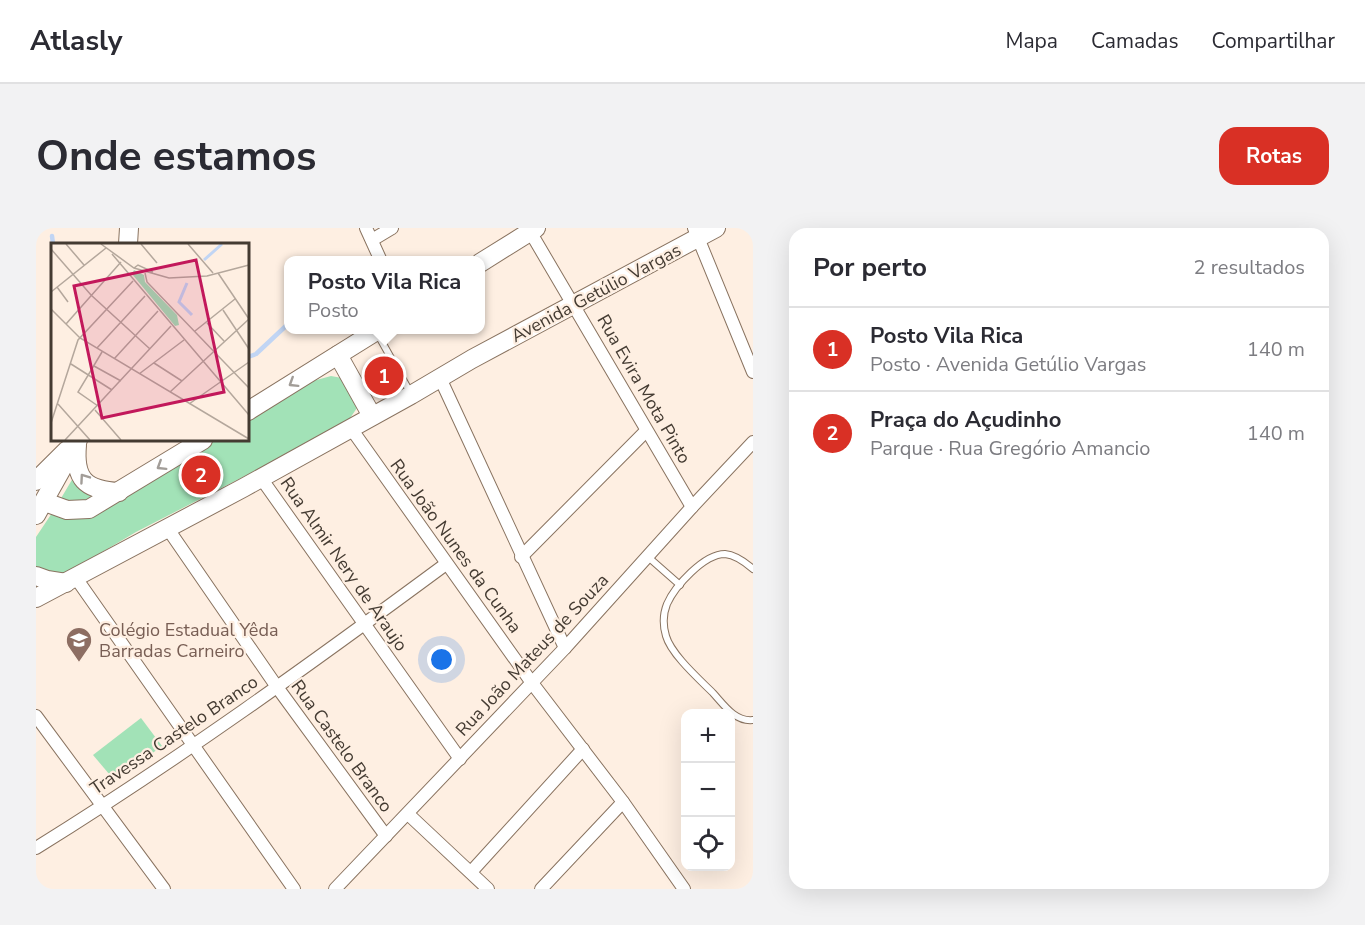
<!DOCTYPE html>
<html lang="pt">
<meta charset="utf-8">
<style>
body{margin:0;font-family:"Nunito Sans",sans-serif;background:#f2f2f3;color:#2b2b33}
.controls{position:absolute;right:18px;bottom:18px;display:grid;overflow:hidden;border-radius:12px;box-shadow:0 6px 24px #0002}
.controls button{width:54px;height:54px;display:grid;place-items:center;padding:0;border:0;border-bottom:2px solid #e1e1e2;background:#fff;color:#2b2b33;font:30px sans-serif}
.you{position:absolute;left:406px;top:432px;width:21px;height:21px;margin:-15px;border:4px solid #fff;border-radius:50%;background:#1a73e8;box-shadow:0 0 0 9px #1a73e833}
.badge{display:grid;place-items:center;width:39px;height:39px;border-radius:50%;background:#d93025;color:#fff;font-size:20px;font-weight:700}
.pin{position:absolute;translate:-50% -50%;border:3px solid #fff;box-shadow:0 2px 6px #0006}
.popup{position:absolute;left:248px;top:28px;width:201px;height:78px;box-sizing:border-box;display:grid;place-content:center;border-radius:12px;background:#fff;filter:drop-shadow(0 2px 4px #0005);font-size:20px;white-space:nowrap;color:#7c7c81}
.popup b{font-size:22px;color:#2b2b33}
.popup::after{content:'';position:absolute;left:50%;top:100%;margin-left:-12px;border:12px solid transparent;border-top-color:#fff}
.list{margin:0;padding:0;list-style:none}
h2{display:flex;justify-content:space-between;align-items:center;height:78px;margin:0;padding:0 24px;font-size:26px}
h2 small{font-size:20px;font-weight:400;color:#7c7c81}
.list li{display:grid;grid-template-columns:39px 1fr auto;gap:18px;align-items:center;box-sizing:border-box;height:84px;padding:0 24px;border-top:2px solid #e1e1e2}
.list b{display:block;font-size:22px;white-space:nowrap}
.list p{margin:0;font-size:20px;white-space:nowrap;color:#7c7c81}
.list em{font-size:20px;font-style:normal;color:#7c7c81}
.icon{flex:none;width:33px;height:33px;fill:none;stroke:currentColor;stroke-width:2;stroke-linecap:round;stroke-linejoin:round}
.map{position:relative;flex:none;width:717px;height:661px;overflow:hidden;border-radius:18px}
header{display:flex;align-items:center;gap:36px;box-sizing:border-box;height:84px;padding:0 30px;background:#fff;border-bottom:2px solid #e1e1e2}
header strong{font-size:28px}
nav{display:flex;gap:33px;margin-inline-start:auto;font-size:21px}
.intro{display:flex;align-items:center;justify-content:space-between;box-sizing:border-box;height:144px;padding:0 36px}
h1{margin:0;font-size:42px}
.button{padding:15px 27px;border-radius:18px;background:#d93025;color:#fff;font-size:21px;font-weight:700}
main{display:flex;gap:36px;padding:0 36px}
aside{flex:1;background:#fff;border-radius:18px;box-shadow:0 6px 24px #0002}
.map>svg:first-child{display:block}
</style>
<header>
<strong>Atlasly</strong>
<nav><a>Mapa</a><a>Camadas</a><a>Compartilhar</a></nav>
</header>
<div class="intro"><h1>Onde estamos</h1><a class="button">Rotas</a></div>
<main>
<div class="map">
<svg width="717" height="661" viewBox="0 0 717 661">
<rect width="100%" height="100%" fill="#feefe2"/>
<g fill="#a2e2b7">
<polygon points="295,148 306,150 321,168 321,180 310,196 100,304 24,349 0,342 0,309 18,282 44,290 176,212 212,212 212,190 266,156"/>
<polygon points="37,250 46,263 59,271 43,277 24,272"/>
<polygon points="105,490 126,518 79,553 57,527"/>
</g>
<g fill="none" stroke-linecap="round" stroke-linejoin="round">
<g stroke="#c1d5f4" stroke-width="4.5">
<polyline points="16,8 17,16"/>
<polyline points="212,129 220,126 252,96"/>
</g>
<g stroke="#897360" stroke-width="8">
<g id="lane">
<polyline points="341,105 374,164"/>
<polyline points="611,328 644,357"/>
<path d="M717 341C709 334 700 327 689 326 668 326 639 358 631 376 627 386 627 398 630 408 635 426 663 451 677 465 688 477 699 494 717 492"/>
</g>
</g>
<g stroke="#897360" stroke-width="14">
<g id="street">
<polyline points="330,0 345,33"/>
<polyline points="492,0 656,279"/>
<polyline points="658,0 717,144"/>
<polyline points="336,12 356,0"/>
<polyline points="404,150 529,420"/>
<polyline points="314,199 496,455 587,574 648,661"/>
<polyline points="225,250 424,531"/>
<polyline points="132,301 241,459 350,608"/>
<polyline points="485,329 610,203"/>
<polyline points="40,350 258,661"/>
<polyline points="0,488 128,661"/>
<polyline points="372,586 452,661"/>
<path d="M0 620C142 532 276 435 410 336"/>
<polyline points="435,644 547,521"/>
<polyline points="299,661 529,420 656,279 717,214"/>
<polyline points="505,661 587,574"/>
</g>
</g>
<g stroke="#897360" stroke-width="20">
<g id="primary">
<polyline points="92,16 93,0"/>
<polyline points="444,35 500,0"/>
<polyline points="302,127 336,188"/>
<polyline points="212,183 342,102"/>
<path d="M41 217C38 251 49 262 83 264"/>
<polyline points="0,253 31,222"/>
<polyline points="9,274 31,282 53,281 167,212"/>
<polyline points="0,287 42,212"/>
<polyline points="0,348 11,352 30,355"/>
<polyline points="0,370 207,260 375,167 436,131 680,0"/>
</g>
</g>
<use href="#lane" stroke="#fff" stroke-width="6"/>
<use href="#street" stroke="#fff" stroke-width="12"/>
<use href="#primary" stroke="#fff" stroke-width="18"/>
</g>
<defs><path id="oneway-chevron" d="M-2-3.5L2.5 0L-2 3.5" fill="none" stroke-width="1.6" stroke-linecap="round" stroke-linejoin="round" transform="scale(1.5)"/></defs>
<g stroke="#a29d98">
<use href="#oneway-chevron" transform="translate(257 155) rotate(148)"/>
<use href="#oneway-chevron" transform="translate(125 238) rotate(148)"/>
<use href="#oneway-chevron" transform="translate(48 250) rotate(-125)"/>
</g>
<defs>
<g id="school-pin" transform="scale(1.35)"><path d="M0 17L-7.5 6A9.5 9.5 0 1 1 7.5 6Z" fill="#8d6e63" stroke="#feefe2"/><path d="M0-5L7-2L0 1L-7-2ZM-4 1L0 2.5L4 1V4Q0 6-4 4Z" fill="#fff"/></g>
</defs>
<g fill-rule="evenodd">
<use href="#school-pin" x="43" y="412"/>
</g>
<g text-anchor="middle" stroke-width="4.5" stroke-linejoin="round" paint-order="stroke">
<g font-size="18" fill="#443b32" stroke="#feefe2">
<text transform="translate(560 65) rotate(-28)" y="6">Avenida Getúlio Vargas</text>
<text transform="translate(608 161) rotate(60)" y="6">Rua Evira Mota Pinto</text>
<text transform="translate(420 318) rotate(54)" y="6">Rua João Nunes da Cunha</text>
<text transform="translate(308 336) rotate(55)" y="6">Rua Almir Nery de Araujo</text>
<text transform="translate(496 427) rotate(-47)" y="6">Rua João Mateus de Souza</text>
<text transform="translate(138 507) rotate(-34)" y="6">Travessa Castelo Branco</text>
<text transform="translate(306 518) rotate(54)" y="6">Rua Castelo Branco</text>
</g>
<g font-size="18" fill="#785e54" stroke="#feefe2" text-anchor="start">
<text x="63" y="408">Colégio Estadual Yêda<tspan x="63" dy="21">Barradas Carneiro</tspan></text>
</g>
</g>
<g transform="translate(15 15)">
<rect width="198" height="198" fill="#feefe2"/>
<path d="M83 27 93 32 94 39 126 72 128 82 124 83 81 31Z" fill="#a2e2b7"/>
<path fill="none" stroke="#c1d5f4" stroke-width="3" d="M153 17 171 1M136 40 128 59 141 72"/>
<path fill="none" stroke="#b4a79c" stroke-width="1.5" d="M15 1 33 22M50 1 83 25 118 35 156 33 198 22M90 1 106 20M137 1 162 30M0 6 40 52 99 106M61 11 198 172M83 25 87 22 102 29M94 30 96 39 198 145M167 30 198 76M6 44 17 59M0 49 55 5M0 66 29 95 198 196M172 67 198 106M156 80 173 98M15 81 70 19M144 88 184 56M46 105 94 53M63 116 107 68M103 120 131 138M20 121 61 147M43 123 70 138M88 131 133 97M119 149 198 76M7 161 39 197M138 161 198 119M47 163 27 149 51 109M44 167 70 197M0 180 27 97 82 38M14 197 120 83"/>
<path fill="#c2185b" fill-opacity="0.15" stroke="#c2185b" stroke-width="3" d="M145 17 173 149 51 175 23 43Z"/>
<rect width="198" height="198" fill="none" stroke="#443b32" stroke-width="3"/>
</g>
</svg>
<div class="controls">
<button>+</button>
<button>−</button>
<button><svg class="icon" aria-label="locate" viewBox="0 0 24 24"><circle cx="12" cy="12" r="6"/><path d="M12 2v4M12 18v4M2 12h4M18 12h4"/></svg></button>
</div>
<div class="you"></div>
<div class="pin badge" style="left:348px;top:148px">1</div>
<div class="popup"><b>Posto Vila Rica</b>Posto</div>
<div class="pin badge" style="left:165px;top:247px">2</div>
</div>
<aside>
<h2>Por perto<small>2 resultados</small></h2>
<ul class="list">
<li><span class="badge">1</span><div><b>Posto Vila Rica</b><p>Posto · Avenida Getúlio Vargas</p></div><em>140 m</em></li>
<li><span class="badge">2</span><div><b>Praça do Açudinho</b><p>Parque · Rua Gregório Amancio</p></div><em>140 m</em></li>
</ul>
</aside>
</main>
